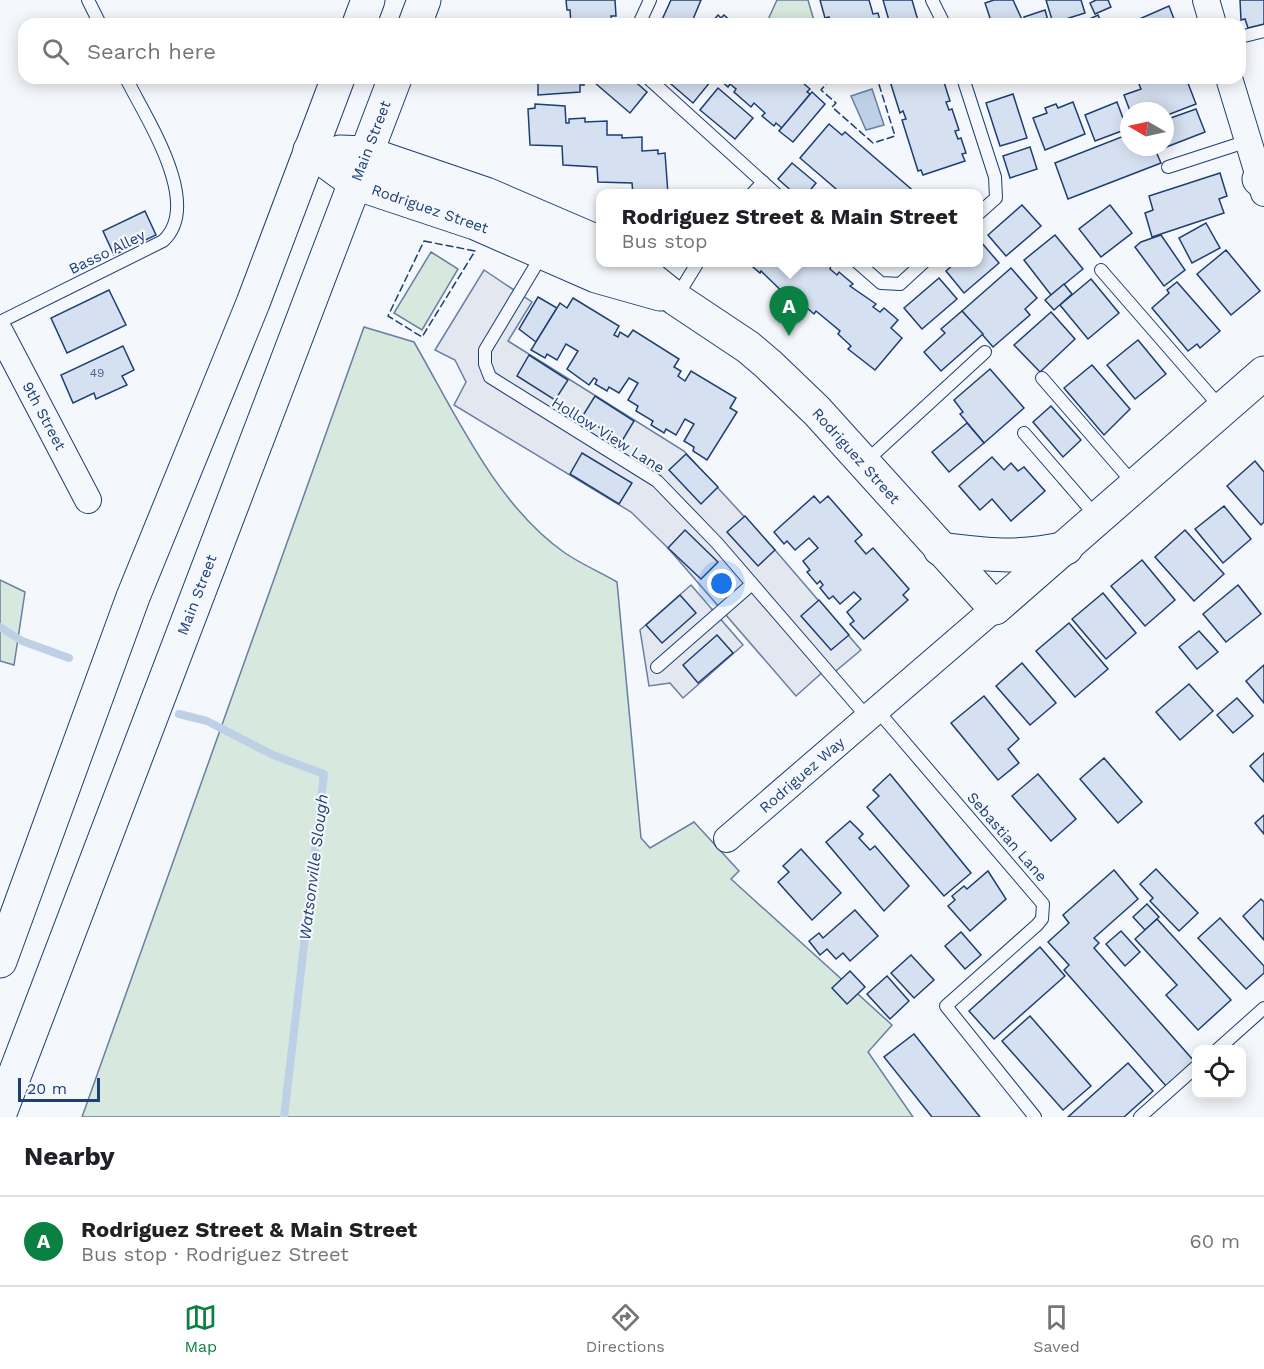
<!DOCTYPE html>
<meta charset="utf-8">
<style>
body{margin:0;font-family:"Work Sans",sans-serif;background:#f6f6f6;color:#202124}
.controls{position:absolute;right:18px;bottom:18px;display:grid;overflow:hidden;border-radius:12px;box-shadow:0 3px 15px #0003}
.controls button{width:54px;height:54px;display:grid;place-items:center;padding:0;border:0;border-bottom:2px solid #e0e0e0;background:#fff;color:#202124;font:30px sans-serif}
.compass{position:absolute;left:1120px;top:102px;width:54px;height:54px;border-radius:50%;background:#fff;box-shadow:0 3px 15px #0003;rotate:279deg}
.scale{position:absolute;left:18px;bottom:15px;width:82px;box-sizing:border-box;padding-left:6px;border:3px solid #1d3f73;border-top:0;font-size:16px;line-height:21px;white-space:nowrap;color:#1d3f73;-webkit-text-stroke:4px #f4f7fb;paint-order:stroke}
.you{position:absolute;left:722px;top:584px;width:21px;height:21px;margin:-15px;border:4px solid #fff;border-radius:50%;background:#1a73e8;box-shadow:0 0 0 9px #1a73e833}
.badge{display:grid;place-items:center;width:39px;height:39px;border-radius:50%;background:#0b8043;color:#fff;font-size:20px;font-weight:700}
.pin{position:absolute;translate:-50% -50px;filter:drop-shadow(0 2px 3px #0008)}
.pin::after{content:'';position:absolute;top:32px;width:21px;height:18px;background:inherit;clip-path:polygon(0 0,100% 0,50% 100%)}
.popup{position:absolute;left:596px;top:189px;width:387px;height:78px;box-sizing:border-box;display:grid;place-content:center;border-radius:12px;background:#fff;filter:drop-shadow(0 2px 4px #0005);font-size:20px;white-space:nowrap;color:#757577}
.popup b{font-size:22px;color:#202124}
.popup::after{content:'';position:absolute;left:50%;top:100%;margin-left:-12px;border:12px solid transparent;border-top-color:#fff}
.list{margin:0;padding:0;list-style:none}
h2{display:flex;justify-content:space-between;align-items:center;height:78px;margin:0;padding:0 24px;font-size:26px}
h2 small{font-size:20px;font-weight:400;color:#757577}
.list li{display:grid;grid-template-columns:39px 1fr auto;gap:18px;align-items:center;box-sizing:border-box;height:90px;padding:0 24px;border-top:2px solid #e0e0e0}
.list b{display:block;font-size:22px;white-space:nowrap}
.list p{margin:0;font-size:20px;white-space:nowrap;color:#757577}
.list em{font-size:20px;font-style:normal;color:#757577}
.icon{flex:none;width:33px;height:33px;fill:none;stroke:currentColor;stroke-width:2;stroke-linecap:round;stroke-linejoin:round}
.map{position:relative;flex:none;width:1264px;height:1117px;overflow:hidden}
.search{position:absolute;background:#fff;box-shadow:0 3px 15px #0003;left:18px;right:18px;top:18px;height:66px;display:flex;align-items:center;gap:15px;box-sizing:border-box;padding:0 21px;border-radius:18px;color:#757577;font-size:22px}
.sheet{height:168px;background:#fff}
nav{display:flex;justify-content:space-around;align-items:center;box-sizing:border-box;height:84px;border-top:2px solid #e0e0e0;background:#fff;font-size:16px;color:#757577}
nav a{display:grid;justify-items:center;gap:3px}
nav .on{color:#0b8043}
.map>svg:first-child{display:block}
</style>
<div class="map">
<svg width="1264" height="1117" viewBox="0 0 1264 1117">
<rect width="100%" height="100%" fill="#f4f7fb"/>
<g fill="#d7e8df" stroke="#687fa3" stroke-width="1.5">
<polygon points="777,0 808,0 815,24 766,24"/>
<polygon points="431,252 458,269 422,330 394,313"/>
<path d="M364 327 414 342C455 413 496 505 565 553 581 564 600 572 617 582L641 838 650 848 694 822 739 871 731 879 892 1025 868 1052 913 1117H82Z"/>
<polygon points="0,580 25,592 14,665 0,661"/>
</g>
<g fill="#e3e8f0" stroke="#687fa3" stroke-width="1.5">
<polygon points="484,270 532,302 508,341 684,451 775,550 861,650 831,675 825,670 796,696 668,548 631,512 454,405 466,382 455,360 435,350"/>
<polygon points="691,585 743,645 683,698 670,683 649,686 640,630"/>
</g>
<polygon fill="#bed0e5" stroke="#687fa3" stroke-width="1.5" points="872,89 884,125 866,130 851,96"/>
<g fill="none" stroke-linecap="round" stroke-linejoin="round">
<g stroke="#bed0e5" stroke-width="8">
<polyline points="0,627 22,641 69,658"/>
<polyline points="179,714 207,721 273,755 324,774 284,1117"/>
</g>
</g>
<g fill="#d5e0f0" stroke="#1d3f73" stroke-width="1.5">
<polygon points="566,0 615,0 616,16 611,16 612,24 571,24 570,10 567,10"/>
<polygon points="671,0 701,0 691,24 660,24"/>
<polygon points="820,0 869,0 873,14 878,13 881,24 831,24 829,17 825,18"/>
<polygon points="883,0 912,0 919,24 890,24"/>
<polygon points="994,0 1013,0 1024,24 992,24 985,3"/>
<polygon points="1046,0 1081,0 1085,13 1053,23"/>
<polygon points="1096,0 1108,0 1111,7 1095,14 1090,3"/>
<polygon points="1240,0 1264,0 1264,24 1248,28 1245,19 1241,20"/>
<polygon points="1169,6 1176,24 1128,24"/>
<polygon points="1045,10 1049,24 1026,24 1024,17"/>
<polygon points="718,15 721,18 724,15 734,24 710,24"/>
<polygon points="1098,15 1102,24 1079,24"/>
<polygon points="534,78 584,78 584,85 580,85 580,92 538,95 538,80"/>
<polygon points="599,78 631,78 647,92 630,113 595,83"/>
<polygon points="664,78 707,78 711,81 693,103"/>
<polygon points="718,78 797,78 810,89 807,92 810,94 782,128 776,123 774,126 762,116 765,113 754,103 751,107 734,92 736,89 730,84 728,87"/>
<polygon points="889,78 943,79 950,101 946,102 949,110 952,109 959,130 955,131 958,139 961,138 966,153 962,154 965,161 923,175 921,170 918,171 902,120 906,119 903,111 900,113"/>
<polygon points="1140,78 1186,78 1196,104 1165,116 1165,111 1130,111 1124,95 1141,89 1137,79"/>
<polygon points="718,88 753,118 735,139 700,110"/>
<polygon points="812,92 825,104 793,142 779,131"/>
<polygon points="1013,94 1027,138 1000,146 986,103"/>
<polygon points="1073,102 1085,134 1045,150 1033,118 1047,113 1045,108 1056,104 1058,108"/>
<polygon points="1117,102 1127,129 1095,141 1085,115"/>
<polygon points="535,104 565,106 566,123 569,123 569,119 585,118 585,122 607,121 607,135 622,135 622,138 642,137 642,151 658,150 658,154 665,153 668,194 633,194 632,183 598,182 597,167 563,165 562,146 530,145 528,109 535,108"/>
<polygon points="1196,109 1205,132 1156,151 1154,147 1165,147 1165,120"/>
<polygon points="829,124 842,135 845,132 917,194 842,194 800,158"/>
<polygon points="1129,134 1129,147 1154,147 1161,163 1068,199 1055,163"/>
<polygon points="1030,147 1037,169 1010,178 1003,156"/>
<polygon points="792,163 816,183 807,194 795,194 778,179"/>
<polygon points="1220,173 1227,196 1219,199 1224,213 1152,237 1145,213 1153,210 1149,196"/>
<polygon points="1022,205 1041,226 1006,256 988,235"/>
<polygon points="1110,205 1132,233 1101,257 1079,229"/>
<polygon points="145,211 156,235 114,255 103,231"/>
<polygon points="1206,223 1220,248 1192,263 1179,238"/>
<polygon points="1055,235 1083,269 1051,295 1024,260"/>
<polygon points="1161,235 1185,270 1164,286 1135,247 1141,242"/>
<polygon points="981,242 999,263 964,293 946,271 956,262 978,262 978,244"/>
<polygon points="1226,250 1260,291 1231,315 1197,274"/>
<polygon points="747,262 832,262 830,269 837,275 839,272 853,284 850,286 876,304 873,307 880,312 884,308 898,320 891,328 902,338 875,370 848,349 851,346 838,334 840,331 816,311 814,314 800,302 796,305 761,271 760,273"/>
<polygon points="1011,268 1037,298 1025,309 1030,315 993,347 962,311"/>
<polygon points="939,278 957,299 922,329 904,308"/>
<polygon points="1091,279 1119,313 1088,339 1060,305"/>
<polygon points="1177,282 1220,331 1200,348 1197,344 1188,351 1152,308 1169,293 1167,290"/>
<polygon points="1064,284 1072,294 1054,310 1045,300"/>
<polygon points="109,290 126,325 67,353 51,318"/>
<polygon points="538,297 557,308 536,342 519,329"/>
<polygon points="573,298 619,326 614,335 618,337 620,332 628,337 633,330 679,359 674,367 681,371 678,376 685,381 691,371 736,398 730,408 737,412 707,460 693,451 694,447 684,441 694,424 685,419 676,435 666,429 664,433 651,425 653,421 636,411 638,406 628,400 638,383 629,378 619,393 609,387 607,391 595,384 597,380 594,378 589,385 567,369 578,351 566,344 557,360 547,354 545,358 531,350 560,303 567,308"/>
<polygon points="962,311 983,334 941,371 924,352 945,333 941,329"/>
<polygon points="1051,312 1075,339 1040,372 1014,345"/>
<polygon points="1138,340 1166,374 1135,399 1107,365"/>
<polygon points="123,346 134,370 122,376 127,385 96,399 94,393 73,403 61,375"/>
<polygon points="529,355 568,380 555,400 517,376"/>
<polygon points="1092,365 1130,409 1104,435 1064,388"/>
<polygon points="990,369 1024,408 984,443 960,414 963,412 954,400"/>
<polygon points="595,396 634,421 622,441 582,417"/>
<polygon points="1051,406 1081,440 1063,457 1033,422"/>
<polygon points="967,423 984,443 949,472 932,452"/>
<polygon points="582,453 632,483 619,504 570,474"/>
<polygon points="686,454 718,487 701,504 669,470"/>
<polygon points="992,457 1004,470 1011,463 1018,471 1024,467 1045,491 1011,521 992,499 980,510 959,486"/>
<polygon points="1255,461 1264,472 1264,522 1261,525 1227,486"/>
<polygon points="814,496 820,503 828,496 862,535 855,541 866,554 873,548 909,589 903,595 908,600 864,639 850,624 854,621 847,612 861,599 854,592 840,604 833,596 829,599 820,588 823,585 820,581 817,584 807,572 810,570 803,561 818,548 809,538 795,550 787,541 784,544 774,532"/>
<polygon points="1224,506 1251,539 1223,563 1195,529"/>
<polygon points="745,516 775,550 758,566 727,532"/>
<polygon points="685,530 718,562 701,579 668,548"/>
<polygon points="1185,530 1224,574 1194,601 1155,557"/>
<polygon points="1142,560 1175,600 1145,626 1111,586"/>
<polygon points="1238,585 1261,614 1226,642 1203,614"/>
<polygon points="1103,593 1136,633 1106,659 1072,619"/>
<polygon points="680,595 696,613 662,643 646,625"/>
<polygon points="819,600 849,635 831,650 801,616"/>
<polygon points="1069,623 1108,669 1075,697 1036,651"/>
<polygon points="1199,631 1218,652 1197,669 1179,647"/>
<polygon points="717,635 733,653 698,683 683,665"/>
<polygon points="1022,663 1056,703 1030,725 996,686"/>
<polygon points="1264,665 1264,703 1246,681"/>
<polygon points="1189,684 1213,711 1180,740 1156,712"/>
<polygon points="984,696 1019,739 1008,749 1019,763 998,780 951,723"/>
<polygon points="1237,698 1253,716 1233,733 1217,715"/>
<polygon points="1264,753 1264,782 1250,766"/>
<polygon points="1104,758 1142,802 1118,823 1080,779"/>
<polygon points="890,774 971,873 944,896 867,807 879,796 873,790"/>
<polygon points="1038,774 1076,819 1051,841 1012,796"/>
<polygon points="1264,815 1264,834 1255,823"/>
<polygon points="850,821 863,834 859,838 870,850 875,846 909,886 884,911 826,842"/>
<polygon points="801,849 841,893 812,920 778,882 789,872 783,866"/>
<polygon points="1156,869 1198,913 1179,931 1150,901 1153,898 1140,884"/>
<polygon points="1114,870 1138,899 1094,938 1099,943 1094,948 1194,1061 1166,1086 1064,970 1069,965 1048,942 1069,923 1063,915"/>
<polygon points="988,871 1006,899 970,931 948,906 955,900 952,896 964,886 967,889"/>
<polygon points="1261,899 1264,902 1264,940 1243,916"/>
<polygon points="1147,904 1159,917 1145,930 1133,917"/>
<polygon points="855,910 878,936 850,961 843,953 836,959 827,949 820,955 809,941 819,933 823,938"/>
<polygon points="1220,918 1264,966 1264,973 1246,989 1198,938"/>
<polygon points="1157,919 1231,1000 1198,1030 1166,995 1177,985 1135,939"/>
<polygon points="1121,931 1140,952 1125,966 1106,944"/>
<polygon points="961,932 981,955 965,969 945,946"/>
<polygon points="1040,947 1065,976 994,1039 969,1011"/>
<polygon points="911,955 934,980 914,998 891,973"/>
<polygon points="850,971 865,987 847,1004 832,988"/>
<polygon points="887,976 909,1001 890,1019 867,994"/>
<polygon points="1030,1016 1091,1086 1063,1110 1002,1041"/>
<polygon points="914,1034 980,1117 932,1117 884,1057"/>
<polygon points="1128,1063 1153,1091 1124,1117 1068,1117"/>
</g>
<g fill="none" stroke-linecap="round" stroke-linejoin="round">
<g stroke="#1d3f73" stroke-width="14">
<g id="lane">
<polyline points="88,0 100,24"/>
<polyline points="932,0 944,24"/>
<polyline points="639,24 650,0"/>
<polyline points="1240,37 1264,31"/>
<polyline points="648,78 776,194"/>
<polyline points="963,78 995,177 996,198 978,214"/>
<polyline points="1168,167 1248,141"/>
<polyline points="752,194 763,182"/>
<polyline points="542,255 485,350 485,364 490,377 657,481 717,543 868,718"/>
<polyline points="857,262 881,283 900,284 924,262"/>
<polyline points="1101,270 1222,409"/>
<polyline points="676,298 698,262"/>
<path d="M0 322 163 241C204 204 145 117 126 78"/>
<polyline points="1042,378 1134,484"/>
<polyline points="1024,433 1096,516"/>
<polyline points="864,463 985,352"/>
<polyline points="657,667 752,584"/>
<polyline points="877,710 1043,904 1042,919 1037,925 946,1006 1035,1117"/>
<polyline points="1217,1050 1264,1008"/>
<polyline points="1140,1117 1196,1067"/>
</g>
</g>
<g stroke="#1d3f73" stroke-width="28">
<g id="street">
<polyline points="1206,0 1213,24"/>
<polyline points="1229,78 1264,193"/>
<polyline points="0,332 88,500"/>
<polyline points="727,839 995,608"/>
</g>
</g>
<g stroke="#1d3f73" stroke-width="35">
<g id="secondary">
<polyline points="310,150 355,183 475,223 596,276 660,294"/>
<polyline points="340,152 366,153 486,194 600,243"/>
<polyline points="1259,179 1264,183"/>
<polyline points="630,262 676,299 748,347 768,364 817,411 995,608 1264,373"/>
<path d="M940 549C986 555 1020 559 1066 548"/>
</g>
</g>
<g stroke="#1d3f73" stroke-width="35">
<g id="primary">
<polyline points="359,24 368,0"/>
<polyline points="415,24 424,0"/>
<polyline points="0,961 133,597 253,303 338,78"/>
<polyline points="0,1113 395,78"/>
</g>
</g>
<use href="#lane" stroke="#f4f7fb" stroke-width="12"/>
<use href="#street" stroke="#f4f7fb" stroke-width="26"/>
<use href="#secondary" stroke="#f4f7fb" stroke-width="33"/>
<use href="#primary" stroke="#f4f7fb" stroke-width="33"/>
<g stroke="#1d3f73" stroke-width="1.5" stroke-dasharray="8 3" stroke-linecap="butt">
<polyline points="831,78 821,90 836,103 832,107 873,143 895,136 877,78"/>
<polygon points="424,241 475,251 422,337 388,316"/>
</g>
</g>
<g text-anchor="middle" stroke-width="4.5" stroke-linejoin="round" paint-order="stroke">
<g font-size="12" fill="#4b6792">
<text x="97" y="377">49</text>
</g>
<g font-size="15" fill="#1d3f73" stroke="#f4f7fb">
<text transform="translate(371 141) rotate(-69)" y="5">Main Street</text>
<text transform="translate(430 209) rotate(19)" y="5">Rodriguez Street</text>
<text transform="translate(107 252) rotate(-26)" y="5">Basso Alley</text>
<text transform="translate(44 416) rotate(62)" y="5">9th Street</text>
<text transform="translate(608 435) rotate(32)" y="5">Hollow View Lane</text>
<text transform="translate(856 456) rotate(48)" y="5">Rodriguez Street</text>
<text transform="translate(197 595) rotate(-69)" y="5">Main Street</text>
<text transform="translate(802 775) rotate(-41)" y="5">Rodriguez Way</text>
<text transform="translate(1007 837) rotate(49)" y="5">Sebastian Lane</text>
</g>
<g font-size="16" font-style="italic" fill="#1d3f73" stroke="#f4f7fb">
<text transform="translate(313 867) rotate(-83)" y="6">Watsonville Slough</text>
</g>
</g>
</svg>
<div class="controls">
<button><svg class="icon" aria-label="locate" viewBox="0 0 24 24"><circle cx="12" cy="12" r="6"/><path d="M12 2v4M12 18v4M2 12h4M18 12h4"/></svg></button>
</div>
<svg class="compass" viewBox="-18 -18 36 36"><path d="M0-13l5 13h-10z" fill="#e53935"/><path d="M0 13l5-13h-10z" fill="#757577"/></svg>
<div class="scale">20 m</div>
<div class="you"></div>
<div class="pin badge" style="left:789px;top:336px">A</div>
<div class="popup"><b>Rodriguez Street &amp; Main Street</b>Bus stop</div>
<div class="search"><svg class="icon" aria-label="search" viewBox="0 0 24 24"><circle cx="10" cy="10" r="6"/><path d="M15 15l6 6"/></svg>Search here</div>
</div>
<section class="sheet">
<h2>Nearby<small></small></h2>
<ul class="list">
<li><span class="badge">A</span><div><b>Rodriguez Street &amp; Main Street</b><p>Bus stop · Rodriguez Street</p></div><em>60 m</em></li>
</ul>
</section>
<nav>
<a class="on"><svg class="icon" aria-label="map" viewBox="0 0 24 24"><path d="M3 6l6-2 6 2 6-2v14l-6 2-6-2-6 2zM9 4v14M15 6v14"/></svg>Map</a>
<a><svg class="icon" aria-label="directions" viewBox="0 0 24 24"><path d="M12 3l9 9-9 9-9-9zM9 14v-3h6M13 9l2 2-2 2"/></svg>Directions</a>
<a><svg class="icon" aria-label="saved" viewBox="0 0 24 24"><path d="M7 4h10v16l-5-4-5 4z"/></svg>Saved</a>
</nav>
